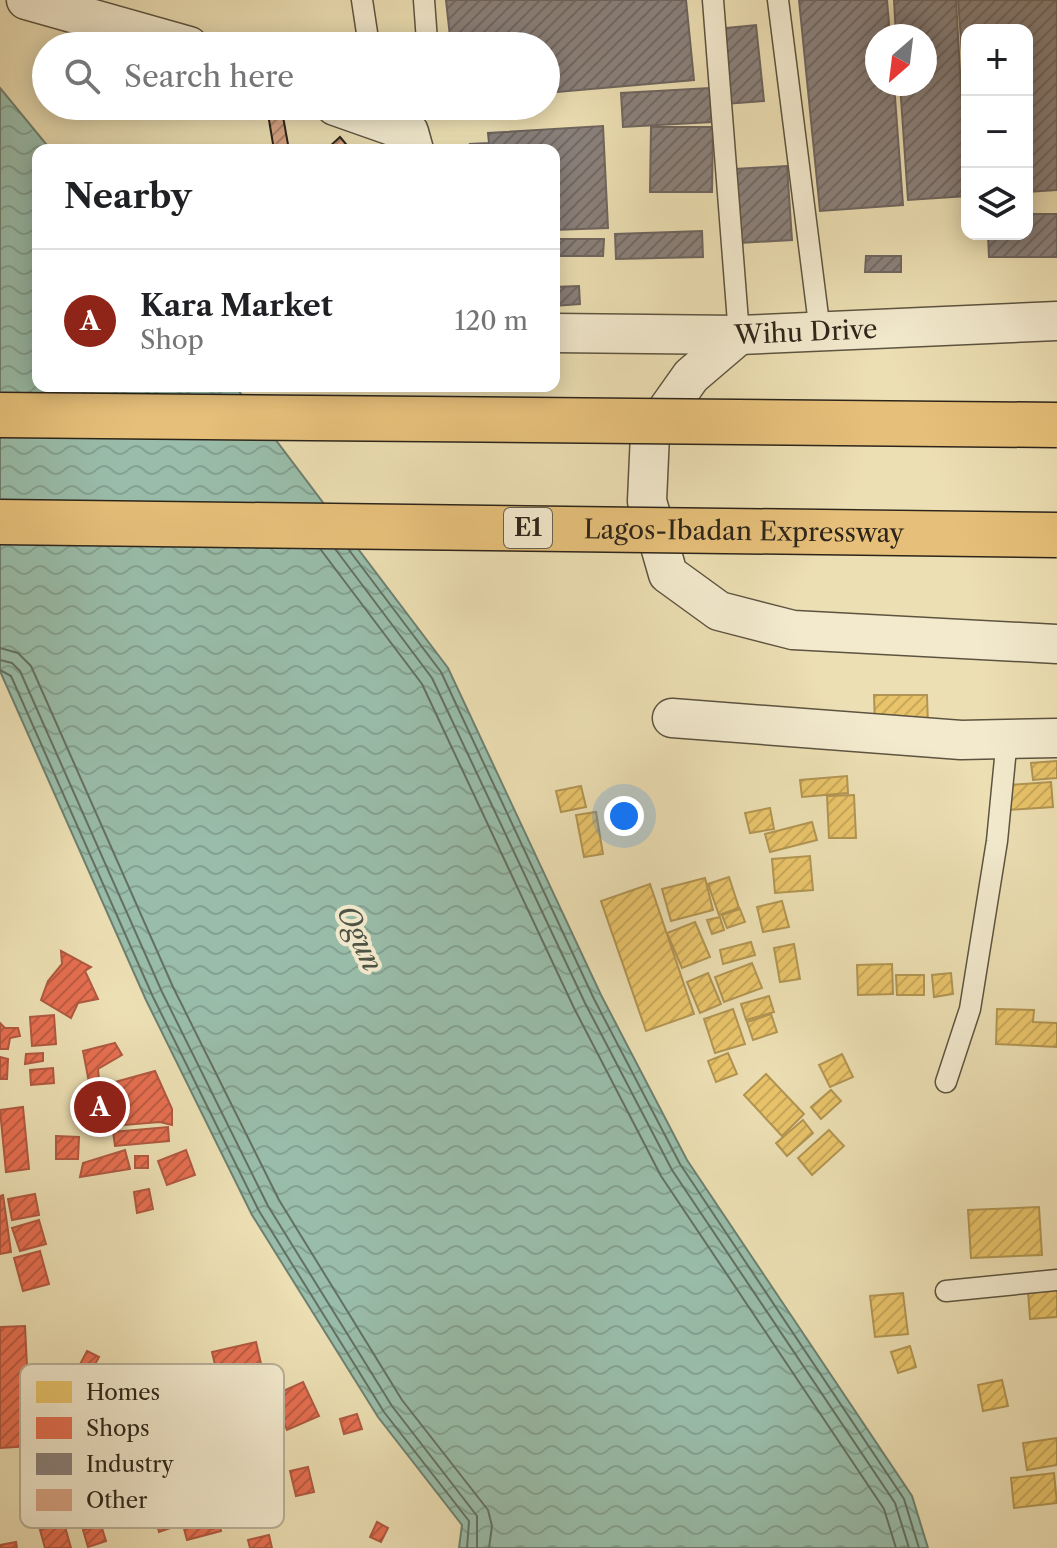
<!DOCTYPE html>
<meta charset="utf-8">
<style>
body{margin:0;font-family:"Libre Caslon Text",serif;background:#f2f2f2;color:#202124}
.controls{position:absolute;right:24px;top:24px;display:grid;overflow:hidden;border-radius:16px;box-shadow:0 4px 20px #0003}
.controls button{width:72px;height:72px;display:grid;place-items:center;padding:0;border:0;border-bottom:2px solid #e0e0e0;background:#fff;color:#202124;font:40px sans-serif}
.compass{position:absolute;left:865px;top:24px;width:72px;height:72px;border-radius:50%;background:#fff;box-shadow:0 4px 20px #0003;rotate:208deg}
.you{position:absolute;left:624px;top:816px;width:28px;height:28px;margin:-20px;border:6px solid #fff;border-radius:50%;background:#1a73e8;box-shadow:0 0 0 12px #1a73e833}
.badge{display:grid;place-items:center;width:52px;height:52px;border-radius:50%;background:#8f2418;color:#fff;font-size:26px;font-weight:700}
.pin{position:absolute;translate:-50% -50%;border:4px solid #fff;box-shadow:0 2px 8px #0006}
.list{margin:0;padding:0;list-style:none}
h2{display:flex;justify-content:space-between;align-items:center;height:104px;margin:0;padding:0 32px;font-size:34px}
h2 small{font-size:26px;font-weight:400;color:#757577}
.list li{display:grid;grid-template-columns:52px 1fr auto;gap:24px;align-items:center;box-sizing:border-box;height:144px;padding:0 32px;border-top:2px solid #e0e0e0}
.list b{display:block;font-size:30px;white-space:nowrap}
.list p{margin:0;font-size:26px;white-space:nowrap;color:#757577}
.list em{font-size:26px;font-style:normal;color:#757577}
.icon{flex:none;width:44px;height:44px;fill:none;stroke:currentColor;stroke-width:2;stroke-linecap:round;stroke-linejoin:round}
.map{position:relative;flex:none;width:1057px;height:1548px;overflow:hidden}
.search{position:absolute;background:#fff;box-shadow:0 4px 20px #0003;left:32px;top:32px;width:528px;height:88px;display:flex;align-items:center;gap:20px;box-sizing:border-box;padding:0 28px;border-radius:44px;color:#757577;font-size:30px}
.panel{position:absolute;background:#fff;box-shadow:0 4px 20px #0003;left:32px;top:144px;width:528px;height:248px;border-radius:16px}
.map>svg:first-child{display:block}
</style>
<div class="map">
<svg width="1057" height="1548" viewBox="0 0 1057 1548">
<defs>
<pattern id="water-waves" width="16" height="10" patternUnits="userSpaceOnUse" patternTransform="scale(2)"><rect width="16" height="10" fill="#99bdaa"/><path d="M0 5q4-4 8 0t8 0" fill="none" stroke="#84a292"/></pattern>
<pattern id="homes-hatch" width="6" height="6" patternUnits="userSpaceOnUse" patternTransform="scale(2)"><rect width="6" height="6" fill="#e9c46a"/><path d="M-1 1l2-2M0 6l6-6M5 7l2-2" fill="none" stroke="#c8a85b"/></pattern>
<pattern id="shops-hatch" width="6" height="6" patternUnits="userSpaceOnUse" patternTransform="scale(2)"><rect width="6" height="6" fill="#e76f51"/><path d="M-1 1l2-2M0 6l6-6M5 7l2-2" fill="none" stroke="#bc5b42"/></pattern>
<pattern id="industry-hatch" width="6" height="6" patternUnits="userSpaceOnUse" patternTransform="scale(2)"><rect width="6" height="6" fill="#8a817c"/><path d="M-1 1l2-2M0 6l6-6M5 7l2-2" fill="none" stroke="#716965"/></pattern>
<pattern id="building-hatch" width="6" height="6" patternUnits="userSpaceOnUse" patternTransform="scale(2)"><rect width="6" height="6" fill="#d8a584"/><path d="M-1 1l2-2M0 6l6-6M5 7l2-2" fill="none" stroke="#b0866b"/></pattern>
</defs>
<rect width="100%" height="100%" fill="#ecdfb3"/>
<filter id="stains"><feTurbulence type="fractalNoise" baseFrequency=".0025" numOctaves="4"/><feColorMatrix values="0 0 0 0 .2 0 0 0 0 .09 0 0 0 0 .02 0 0 0 .5 -.17"/></filter>
<radialGradient id="worn" r=".72"><stop offset=".6" stop-color="#630" stop-opacity="0"/><stop offset="1" stop-color="#630" stop-opacity=".3"/></radialGradient>
<polygon fill="url(#water-waves)" stroke="#6e8070" stroke-width="2" points="0,88 51,150 38,150 38,386 235,386 448,668 601,995 687,1160 912,1496 928,1548 459,1548 462,1525 378,1417 252,1215 146,1000 0,671"/>
<g fill="url(#homes-hatch)" stroke="#b19452" stroke-width="2">
<polygon points="874,695 927,695 928,725 875,726"/>
<polygon points="1057,761 1057,778 1033,780 1031,763"/>
<polygon points="847,776 848,793 802,797 800,780"/>
<polygon points="1051,782 1053,807 1008,810 1007,785"/>
<polygon points="581,786 586,807 561,812 556,791"/>
<polygon points="854,795 856,838 829,838 827,796"/>
<polygon points="770,808 774,829 750,833 745,813"/>
<polygon points="596,812 603,854 584,857 576,815"/>
<polygon points="812,822 817,840 770,852 765,834"/>
<polygon points="810,856 813,890 775,893 772,859"/>
<polygon points="729,877 739,908 719,915 708,884"/>
<polygon points="705,878 713,910 671,921 662,889"/>
<polygon points="650,884 694,1014 646,1031 601,901"/>
<polygon points="782,901 789,927 763,932 757,907"/>
<polygon points="740,909 745,922 727,928 722,915"/>
<polygon points="720,917 724,930 712,934 707,920"/>
<polygon points="695,922 710,957 682,968 667,933"/>
<polygon points="751,942 755,955 723,964 720,950"/>
<polygon points="794,944 800,979 780,982 774,948"/>
<polygon points="752,963 762,988 724,1002 715,977"/>
<polygon points="892,964 893,994 858,995 857,965"/>
<polygon points="708,973 721,1004 700,1013 687,982"/>
<polygon points="951,973 953,994 934,997 932,975"/>
<polygon points="896,975 924,975 924,995 897,995"/>
<polygon points="769,996 774,1012 746,1020 741,1004"/>
<polygon points="733,1009 745,1044 715,1053 704,1019"/>
<polygon points="997,1009 1034,1010 1033,1022 1057,1023 1057,1047 996,1044"/>
<polygon points="771,1014 777,1032 753,1040 747,1022"/>
<polygon points="728,1053 737,1074 716,1082 708,1061"/>
<polygon points="842,1054 853,1077 830,1087 819,1065"/>
<polygon points="766,1074 804,1114 782,1136 744,1095"/>
<polygon points="831,1090 841,1101 821,1119 811,1107"/>
<polygon points="803,1120 813,1133 787,1156 776,1143"/>
<polygon points="829,1130 844,1146 812,1175 798,1158"/>
<polygon points="1039,1207 1042,1255 971,1258 968,1210"/>
<polygon points="1057,1289 1057,1317 1030,1319 1028,1291"/>
<polygon points="903,1293 908,1334 875,1337 870,1296"/>
<polygon points="910,1346 916,1367 898,1373 891,1352"/>
<polygon points="1002,1380 1008,1406 983,1411 978,1385"/>
<polygon points="1057,1438 1057,1465 1027,1470 1023,1443"/>
<polygon points="1054,1473 1057,1503 1014,1508 1011,1478"/>
</g>
<g fill="url(#shops-hatch)" stroke="#af5940" stroke-width="2">
<polygon points="61,951 91,967 85,971 98,999 78,1003 71,1018 41,1000 48,981 62,964"/>
<polygon points="54,1015 56,1044 32,1046 30,1017"/>
<polygon points="0,1023 5,1028 18,1028 20,1036 10,1038 8,1049 0,1049"/>
<polygon points="115,1043 122,1055 98,1069 100,1091 91,1093 83,1051"/>
<polygon points="43,1053 43,1061 25,1064 26,1054"/>
<polygon points="0,1057 8,1059 7,1079 0,1079"/>
<polygon points="53,1068 54,1083 31,1085 30,1070"/>
<polygon points="155,1071 172,1109 172,1125 160,1122 112,1126 104,1085"/>
<polygon points="23,1107 29,1169 6,1172 0,1110"/>
<polygon points="168,1127 169,1141 115,1146 113,1132"/>
<polygon points="56,1136 79,1137 78,1159 56,1159"/>
<polygon points="125,1150 130,1169 80,1177 83,1163"/>
<polygon points="186,1150 195,1175 167,1185 158,1161"/>
<rect x="135" y="1156" width="13" height="12"/>
<polygon points="149,1189 153,1209 137,1213 134,1192"/>
<polygon points="35,1194 39,1215 12,1220 8,1199"/>
<polygon points="3,1195 11,1252 0,1254 0,1196"/>
<polygon points="39,1220 46,1244 20,1251 12,1228"/>
<polygon points="40,1251 49,1284 23,1291 14,1258"/>
<polygon points="25,1326 31,1446 0,1448 0,1327"/>
<polygon points="256,1342 268,1394 224,1403 212,1352"/>
<polygon points="87,1351 99,1357 90,1374 78,1368"/>
<polygon points="303,1382 319,1416 287,1430 272,1396"/>
<polygon points="357,1414 362,1429 344,1434 340,1419"/>
<polygon points="308,1467 314,1492 296,1496 290,1471"/>
<polygon points="206,1475 221,1531 187,1540 172,1484"/>
<polygon points="226,1498 235,1519 213,1529 204,1508"/>
<polygon points="166,1502 173,1527 159,1532 152,1507"/>
<polygon points="377,1522 388,1528 381,1542 370,1537"/>
<polygon points="64,1523 71,1548 45,1548 40,1530"/>
<polygon points="101,1525 106,1541 88,1547 83,1530"/>
<polygon points="269,1535 272,1548 250,1548 248,1540"/>
<polygon points="16,1542 17,1548 0,1548 0,1545"/>
</g>
<g fill="url(#industry-hatch)" stroke="#6e655f" stroke-width="2">
<polygon points="446,0 686,0 694,80 546,93 546,46 451,46"/>
<polygon points="799,0 887,0 890,36 877,36 877,84 894,84 903,205 820,211"/>
<polygon points="894,0 956,0 967,196 908,200 900,84 925,84 925,36 896,36"/>
<polygon points="958,0 1057,0 1057,190 1027,192 1027,30 967,30 967,117"/>
<polygon points="756,25 764,101 725,104 717,29"/>
<polygon points="710,88 712,122 623,127 621,93"/>
<polygon points="603,126 608,228 554,230 554,150 471,150 470,144 489,143 488,133"/>
<polygon points="651,127 713,127 712,192 650,192"/>
<polygon points="787,166 792,240 740,243 735,169"/>
<polygon points="1027,214 1057,214 1057,257 989,257 988,234 1027,234"/>
<polygon points="702,231 703,257 616,259 615,234"/>
<polygon points="554,239 604,239 603,256 554,256"/>
<polygon points="866,256 901,256 901,272 865,272"/>
<polygon points="579,286 580,304 554,306 554,287"/>
</g>
<g fill="none" stroke-linecap="round" stroke-linejoin="round">
<g stroke="#637162" stroke-width="2">
<polyline points="321,550 422,684 574,1008 661,1176 884,1509 896,1548"/>
<polyline points="336,550 432,678 585,1003 672,1170 895,1503 909,1548"/>
<polyline points="349,550 441,672 594,999 680,1164 904,1499 919,1548"/>
<polyline points="0,648 18,653 31,666 173,987 279,1200 402,1400 488,1510 492,1526 489,1548"/>
<polyline points="0,660 12,663 20,671 162,992 268,1206 392,1406 477,1516 477,1548"/>
<polyline points="0,670 11,676 153,997 259,1211 384,1412 469,1521 467,1548"/>
</g>
</g>
<g fill="url(#building-hatch)" stroke="#2d251a" stroke-width="2">
<polygon points="152,106 166,106 165,115 151,113"/>
<polygon points="282,111 289,150 274,150 268,114"/>
<polygon points="340,137 351,150 330,150 328,148"/>
</g>
<g fill="none" stroke-linecap="round" stroke-linejoin="round">
<g stroke="#5d5440" stroke-width="23">
<g id="lane">
<polyline points="362,0 369,46"/>
<polyline points="424,0 427,41 424,46"/>
<polyline points="713,0 739,335"/>
<polyline points="778,0 820,332"/>
<polyline points="946,1082 970,1009 997,841 1007,738"/>
<polyline points="946,1291 1057,1280"/>
</g>
</g>
<g stroke="#5d5440" stroke-width="41">
<g id="street">
<polyline points="26,0 189,46"/>
<polyline points="335,106 409,132 414,150"/>
<path id="s1" d="M554 333 739 335 1057 321"/>
<polyline points="739,335 691,376 650,434 647,501 668,574 719,611 793,630 1057,644"/>
<polyline points="672,718 961,740 1057,738"/>
</g>
</g>
<use href="#lane" stroke="#f3eace" stroke-width="20"/>
<use href="#street" stroke="#f3eace" stroke-width="38"/>
<g stroke="#2d251a" stroke-width="47" stroke-linecap="butt">
<g id="highway-bridge">
<polyline points="0,415 1057,425"/>
<path id="s2" d="M0 522 1057 535"/>
</g>
</g>
<use href="#highway-bridge" stroke="#e6c07a" stroke-width="44"/>
</g>
<g text-anchor="middle" stroke-width="8" stroke-linejoin="round" paint-order="stroke">
<rect fill="#f3eace" stroke="#686050" stroke-width="2" x="504" y="508" width="48" height="40" rx="6"/>
<g font-size="24" font-weight="bold" fill="#2d251a">
<text x="528" y="536">E1</text>
</g>
<g font-size="26" fill="#2d251a" stroke="#f3eace">
<text dy="9" stroke="none"><textPath href="#s1" startOffset="252">Wihu Drive</textPath></text>
<text dy="9" stroke="none"><textPath href="#s2" startOffset="744">Lagos-Ibadan Expressway</textPath></text>
</g>
<g font-size="28" font-style="italic" fill="#4d5345" stroke="#f3eace">
<text transform="translate(360 938) rotate(65)" y="10">Ogun</text>
</g>
</g>
<rect x="20" y="1364" width="264" height="164" rx="12" fill="#f3eace" stroke="#b8af98" stroke-width="2"/>
<rect x="36" y="1381" width="36" height="22" fill="#e9c46a"/>
<rect x="36" y="1417" width="36" height="22" fill="#e76f51"/>
<rect x="36" y="1453" width="36" height="22" fill="#8a817c"/>
<rect x="36" y="1489" width="36" height="22" fill="#d8a584"/>
<g font-size="22" fill="#2d251a">
<text x="86" y="1400">Homes</text>
<text x="86" y="1436">Shops</text>
<text x="86" y="1472">Industry</text>
<text x="86" y="1508">Other</text>
</g>
<rect width="100%" height="100%" filter="url(#stains)"/>
<rect width="100%" height="100%" fill="url(#worn)"/>
</svg>
<div class="controls">
<button>+</button>
<button>−</button>
<button><svg class="icon" aria-label="layers" viewBox="0 0 24 24"><path d="M12 4l9 5-9 5-9-5zM3 14l9 5 9-5"/></svg></button>
</div>
<svg class="compass" viewBox="-18 -18 36 36"><path d="M0-13l5 13h-10z" fill="#e53935"/><path d="M0 13l5-13h-10z" fill="#757577"/></svg>
<div class="you"></div>
<div class="pin badge" style="left:100px;top:1107px">A</div>
<div class="search"><svg class="icon" aria-label="search" viewBox="0 0 24 24"><circle cx="10" cy="10" r="6"/><path d="M15 15l6 6"/></svg>Search here</div>
<section class="panel">
<h2>Nearby<small></small></h2>
<ul class="list">
<li><span class="badge">A</span><div><b>Kara Market</b><p>Shop</p></div><em>120 m</em></li>
</ul>
</section>
</div>
